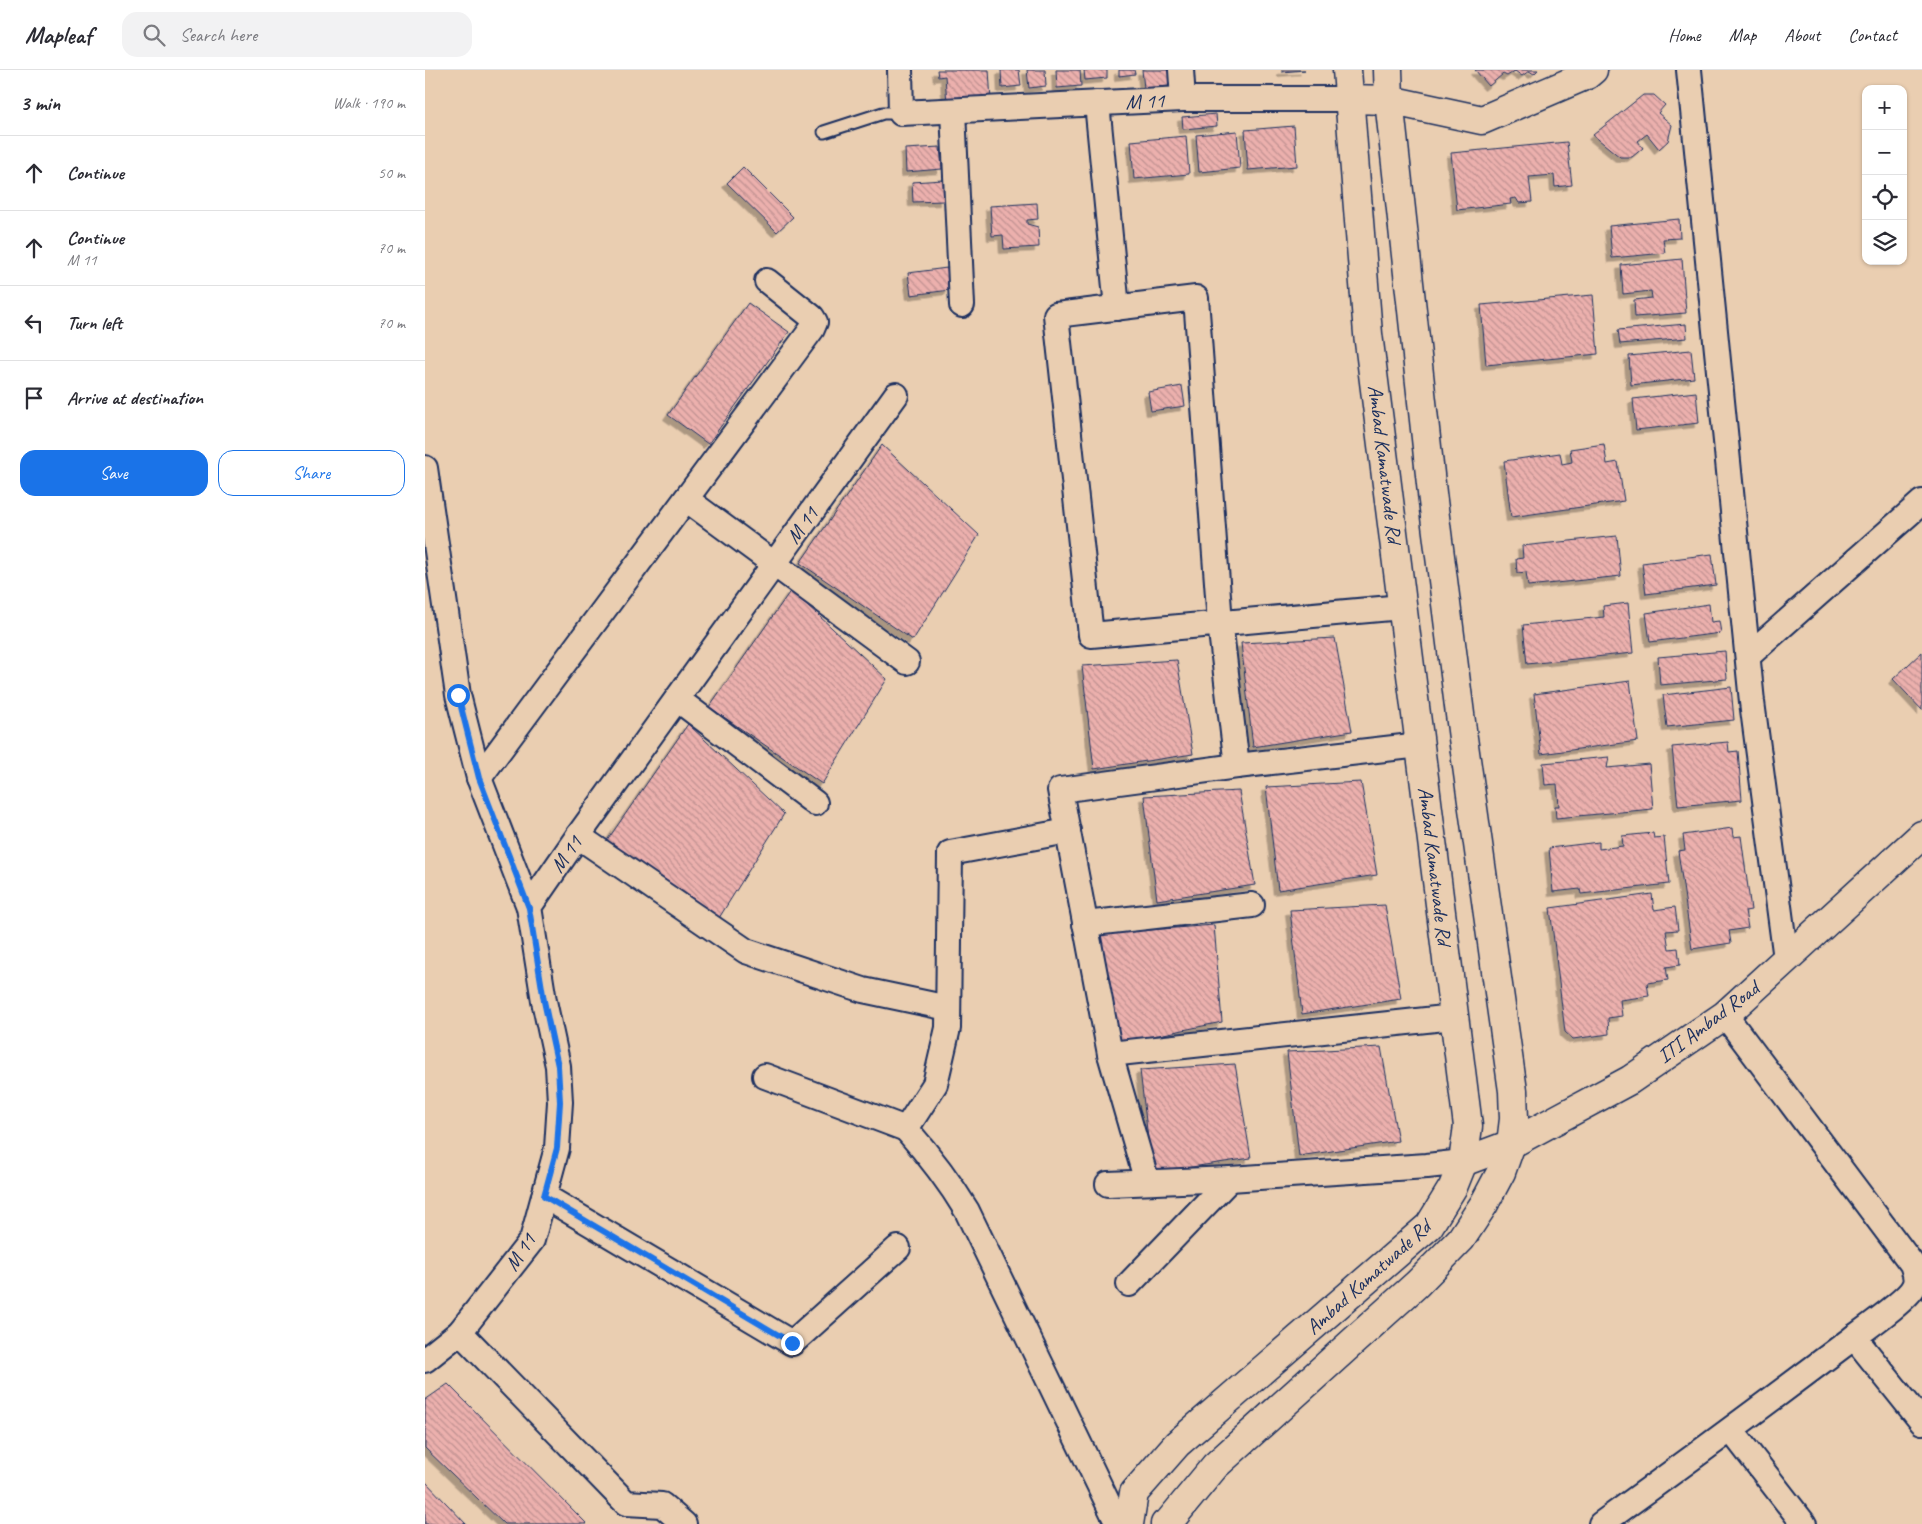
<!DOCTYPE html>
<meta charset="utf-8">
<style>
body{margin:0;font-family:Caveat,sans-serif;background:#f2f2f3;color:#2b2b33}
.controls{position:absolute;right:15px;top:15px;display:grid;overflow:hidden;border-radius:10px;box-shadow:0 1px 4px #0004}
.controls button{width:45px;height:45px;display:grid;place-items:center;padding:0;border:0;border-bottom:1px solid #e1e1e2;background:#fff;color:#2b2b33;font:25px sans-serif}
.stop{position:absolute;width:15px;height:15px;margin:-11px;border:4px solid #1a73e8;border-radius:50%;background:#fff}
.stop.end{background:#1a73e8;border-color:#fff;box-shadow:0 1px 5px #0008}
.list{margin:0;padding:0;list-style:none}
h2{display:flex;justify-content:space-between;align-items:center;height:65px;margin:0;padding:0 20px;font-size:21px}
h2 small{font-size:16px;font-weight:400;color:#7c7c81}
.list li{display:grid;grid-template-columns:32px 1fr auto;gap:15px;align-items:center;box-sizing:border-box;height:75px;padding:0 20px;border-top:1px solid #e1e1e2}
.list b{display:block;font-size:19px;white-space:nowrap}
.list p{margin:0;font-size:16px;white-space:nowrap;color:#7c7c81}
.list em{font-size:16px;font-style:normal;color:#7c7c81}
.actions{display:flex;gap:10px;padding:15px 20px}
.actions a{flex:1;padding:11px 0;border:1px solid #1a73e8;border-radius:15px;text-align:center;font-size:18px;color:#1a73e8}
.actions .main{background:#1a73e8;color:#fff}
.icon{flex:none;width:28px;height:28px;fill:none;stroke:currentColor;stroke-width:2;stroke-linecap:round;stroke-linejoin:round}
.map{position:relative;flex:none;width:1497px;height:1454px;overflow:hidden}
header{display:flex;align-items:center;gap:30px;box-sizing:border-box;height:70px;padding:0 25px;background:#fff;border-bottom:1px solid #e1e1e2}
header strong{font-size:24px}
nav{display:flex;gap:28px;margin-inline-start:auto;font-size:18px}
.search{width:350px;height:45px;background:#f2f2f3;display:flex;align-items:center;gap:12px;box-sizing:border-box;padding:0 18px;border-radius:15px;color:#7c7c81;font-size:19px}
main{display:flex}
aside{flex:1;background:#fff}
.map>svg:first-child{display:block}
</style>
<header>
<strong>Mapleaf</strong>
<div class="search"><svg class="icon" aria-label="search" viewBox="0 0 24 24"><circle cx="10" cy="10" r="6"/><path d="M15 15l6 6"/></svg>Search here</div>
<nav><a>Home</a><a>Map</a><a>About</a><a>Contact</a></nav>
</header>
<main>
<aside>
<h2>3 min<small>Walk · 190 m</small></h2>
<ul class="list">
<li><svg class="icon" aria-label="ahead" viewBox="0 0 24 24"><path d="M12 20V5M6 11l6-6 6 6"/></svg><div><b>Continue</b></div><em>50 m</em></li>
<li><svg class="icon" aria-label="ahead" viewBox="0 0 24 24"><path d="M12 20V5M6 11l6-6 6 6"/></svg><div><b>Continue</b><p>M 11</p></div><em>70 m</em></li>
<li><svg class="icon" aria-label="left" viewBox="0 0 24 24"><path d="M17 20v-9H6M10 6l-5 5 5 5"/></svg><div><b>Turn left</b></div><em>70 m</em></li>
<li><svg class="icon" aria-label="arrive" viewBox="0 0 24 24"><path d="M6 21V4h12l-3 4 3 4H6"/></svg><div><b>Arrive at destination</b></div></li>
</ul>
<div class="actions"><a class="main">Save</a><a>Share</a></div>
</aside>
<div class="map">
<svg width="1497" height="1454" viewBox="0 0 1497 1454">
<defs>
<pattern id="building-back-hatch" width="6" height="6" patternUnits="userSpaceOnUse" patternTransform="scale(1.25)"><rect width="6" height="6" fill="#ecb0ad"/><path d="M-1 5l2 2M0 0l6 6M5-1l2 2" fill="none" stroke="#be9090"/></pattern>
<filter id="shadow"><feDropShadow dx="-4.5" dy="4.5" stdDeviation="0" flood-color="#0004"/></filter>
</defs>
<rect width="100%" height="100%" fill="#eaceb1"/>
<filter id="ink" filterUnits="userSpaceOnUse"><feTurbulence type="fractalNoise" baseFrequency=".02" numOctaves="2"/><feDisplacementMap in="SourceGraphic" scale="10" xChannelSelector="R" yChannelSelector="G"/><feConvolveMatrix kernelMatrix="1 2 1 2 8 2 1 2 1" color-interpolation-filters="sRGB"/></filter>
<g filter="url(#ink)">
<g fill="url(#building-back-hatch)" stroke="#1b2f5e" filter="url(#shadow)">
<polygon points="512,0 564,0 566,31 522,34 520,6 513,7"/>
<polygon points="576,0 594,0 596,16 577,18"/>
<polygon points="602,0 620,0 621,16 604,18"/>
<polygon points="631,0 655,0 656,16 632,18"/>
<polygon points="659,0 682,0 682,8 660,10"/>
<polygon points="694,0 709,0 710,4 694,6"/>
<polygon points="717,0 743,0 745,16 719,18"/>
<polygon points="857,0 880,0 857,2"/>
<polygon points="1050,0 1113,0 1109,4 1104,1 1097,6 1090,1 1082,6 1078,4 1064,16"/>
<polygon points="1218,25 1229,25 1240,35 1233,43 1247,55 1243,71 1234,79 1222,64 1213,71 1218,78 1207,87 1195,87 1168,65"/>
<polygon points="791,44 792,56 758,59 757,47"/>
<polygon points="869,56 872,96 823,100 820,60"/>
<polygon points="812,61 815,98 774,102 771,65"/>
<polygon points="761,66 764,104 709,109 706,71"/>
<polygon points="1142,72 1147,115 1130,117 1129,105 1104,107 1107,132 1094,133 1091,128 1085,129 1086,134 1032,140 1026,83"/>
<polygon points="515,77 517,99 481,102 480,79"/>
<polygon points="318,97 368,147 352,162 302,113"/>
<polygon points="518,110 519,131 488,132 487,112"/>
<polygon points="612,133 613,149 602,150 602,154 613,157 614,177 579,179 578,165 567,166 565,136"/>
<polygon points="1254,149 1255,168 1238,169 1240,183 1187,188 1184,156"/>
<polygon points="1257,189 1261,243 1210,247 1209,230 1227,228 1226,221 1198,224 1196,195"/>
<polygon points="522,198 525,220 486,225 483,203"/>
<polygon points="1168,225 1173,284 1061,295 1056,235"/>
<polygon points="323,233 364,262 283,374 243,345"/>
<polygon points="1261,254 1262,268 1195,274 1193,260"/>
<polygon points="1266,280 1269,308 1206,315 1204,286"/>
<polygon points="757,316 760,336 726,341 723,322"/>
<polygon points="1271,322 1274,353 1211,360 1208,329"/>
<polygon points="1179,374 1182,394 1193,392 1199,431 1086,447 1079,391 1135,383 1137,394 1147,392 1145,379"/>
<polygon points="457,375 554,465 488,570 375,493"/>
<polygon points="1192,466 1196,506 1103,516 1101,502 1092,503 1091,489 1098,488 1097,476"/>
<polygon points="1287,484 1291,515 1221,524 1217,493"/>
<polygon points="366,520 462,609 397,714 284,637"/>
<polygon points="1203,533 1208,583 1102,594 1098,555 1179,547 1178,536"/>
<polygon points="1284,534 1286,552 1294,551 1296,563 1225,572 1221,543"/>
<polygon points="910,568 927,661 828,677 816,573"/>
<polygon points="1300,581 1302,609 1235,615 1233,587"/>
<polygon points="1497,582 1497,640 1468,609"/>
<polygon points="752,590 768,684 669,699 657,596"/>
<polygon points="1205,611 1213,671 1116,684 1109,624"/>
<polygon points="1306,617 1309,650 1242,657 1238,625"/>
<polygon points="263,654 359,744 294,848 181,772"/>
<polygon points="1303,672 1304,682 1313,681 1317,730 1253,736 1247,677"/>
<polygon points="1184,687 1182,698 1224,694 1228,739 1131,748 1130,736 1134,736 1132,714 1120,715 1118,693"/>
<polygon points="936,712 952,805 853,820 841,717"/>
<polygon points="814,721 830,815 732,830 719,726"/>
<polygon points="1307,758 1308,767 1316,766 1326,840 1320,841 1323,858 1304,861 1306,873 1267,879 1253,781 1260,780 1258,765"/>
<polygon points="1228,763 1229,768 1239,767 1244,814 1156,824 1155,819 1128,822 1124,778 1174,772 1174,779 1198,776 1197,766"/>
<polygon points="1227,824 1229,840 1250,837 1253,860 1241,861 1244,879 1253,878 1255,895 1241,897 1243,910 1222,913 1224,926 1195,930 1197,946 1183,948 1184,964 1148,969 1140,962 1125,838"/>
<polygon points="960,835 976,929 877,944 865,840"/>
<polygon points="789,855 797,952 695,973 673,864"/>
<polygon points="956,977 973,1071 874,1086 862,982"/>
<polygon points="810,994 826,1088 727,1103 715,1000"/>
<polygon points="23,1314 162,1454 79,1454 0,1378 0,1330"/>
<polygon points="0,1411 41,1454 0,1454"/>
</g>
<g fill="none" stroke-linecap="round" stroke-linejoin="round">
<g stroke="#1b2f5e" stroke-width="15">
<polyline id="service" points="399,62 458,43 476,43"/>
</g>
<g stroke="#1b2f5e" stroke-width="28">
<g id="minor">
<polyline points="475,0 476,43 758,29 923,29"/>
<polyline points="756,0 758,29"/>
<polyline points="1264,0 1327,632 1361,889"/>
<polyline points="672,33 692,238"/>
<polyline points="528,41 537,235"/>
<polyline points="0,398 33,625 54,708 104,837"/>
<polyline points="261,429 482,592"/>
<polyline points="1323,586 1497,432"/>
<polyline points="252,629 390,733"/>
<polyline points="995,675 812,696 635,720 685,984 1029,947"/>
<polyline points="812,696 795,553 771,228 631,245 666,565 977,537"/>
<polyline points="54,708 387,259 390,252 387,247 342,211"/>
<polyline points="153,766 321,881 438,920 523,938"/>
<polyline points="660,854 827,835"/>
<polyline points="685,984 722,1112"/>
<polyline points="340,1006 481,1059 510,1014 523,958 525,783 643,761"/>
<path d="M481 1059C504 1085 524 1111 542 1141L693 1454"/>
<polyline points="683,1114 805,1109 1002,1096 1038,1092"/>
<polyline points="119,1126 367,1273 473,1178"/>
<polyline points="704,1214 805,1109"/>
<polyline points="35,1262 201,1433 237,1435 259,1454"/>
<polyline points="1429,1267 1497,1352"/>
<polyline points="0,1290 35,1262 107,1170 132,1078 135,1032 133,996 119,931 104,837 153,766 471,325"/>
<polyline points="1306,1360 1379,1454"/>
<path d="M1176 1454C1258 1395 1339 1335 1420 1274 1433 1264 1484 1229 1489 1216 1493 1208 1489 1201 1487 1194L1300 945"/>
</g>
</g>
<g stroke="#1b2f5e" stroke-width="31">
<g id="tertiary">
<polyline points="923,29 964,30 1057,50 1162,5 1168,0"/>
<polyline points="1038,1092 1086,1074 1205,1010 1300,945 1497,765"/>
<polyline points="704,1454 709,1423 752,1374 1004,1156 1028,1117 1038,1092 1043,1056 943,264 922,0"/>
<polyline points="740,1454 743,1453 790,1396 992,1214 1036,1169 1059,1134 1076,1102 1086,1074 1089,1049 1088,1021 1038,668 1007,423 964,30 963,0"/>
</g>
</g>
<use href="#service" stroke="#eaceb1" stroke-width="11"/>
<use href="#minor" stroke="#eaceb1" stroke-width="24"/>
<use href="#tertiary" stroke="#eaceb1" stroke-width="28"/>
</g>
</g>
<g fill="none" stroke-linecap="round" stroke-linejoin="round" filter="url(#ink)">
<polyline stroke="#1a73e8" stroke-width="6" points="33,625 54,708 104,838 119,931 133,996 135,1032 132,1078 119,1126 367,1273"/>
</g>
<g text-anchor="middle" stroke-width="4.5" stroke-linejoin="round" paint-order="stroke">
<g font-size="21" fill="#1b2f5e" stroke="#eaceb1">
<text transform="translate(720 31) rotate(-3)" y="7">M 11</text>
<text transform="translate(960 394) rotate(83)" y="7">Ambad Kamatwade Rd</text>
<text transform="translate(377 455) rotate(-54)" y="7">M 11</text>
<text transform="translate(141 784) rotate(-55)" y="7">M 11</text>
<text transform="translate(1010 796) rotate(83)" y="7">Ambad Kamatwade Rd</text>
<text transform="translate(1283 952) rotate(-37)" y="7">ITI Ambad Road</text>
<text transform="translate(95 1182) rotate(-57)" y="7">M 11</text>
<text transform="translate(943 1207) rotate(-42)" y="7">Ambad Kamatwade Rd</text>
</g>
</g>
</svg>
<div class="controls">
<button>+</button>
<button>−</button>
<button><svg class="icon" aria-label="locate" viewBox="0 0 24 24"><circle cx="12" cy="12" r="6"/><path d="M12 2v4M12 18v4M2 12h4M18 12h4"/></svg></button>
<button><svg class="icon" aria-label="layers" viewBox="0 0 24 24"><path d="M12 4l9 5-9 5-9-5zM3 14l9 5 9-5"/></svg></button>
</div>
<div class="stop" style="left:33px;top:625px"></div>
<div class="stop end" style="left:367px;top:1273px"></div>
</div>
</main>
